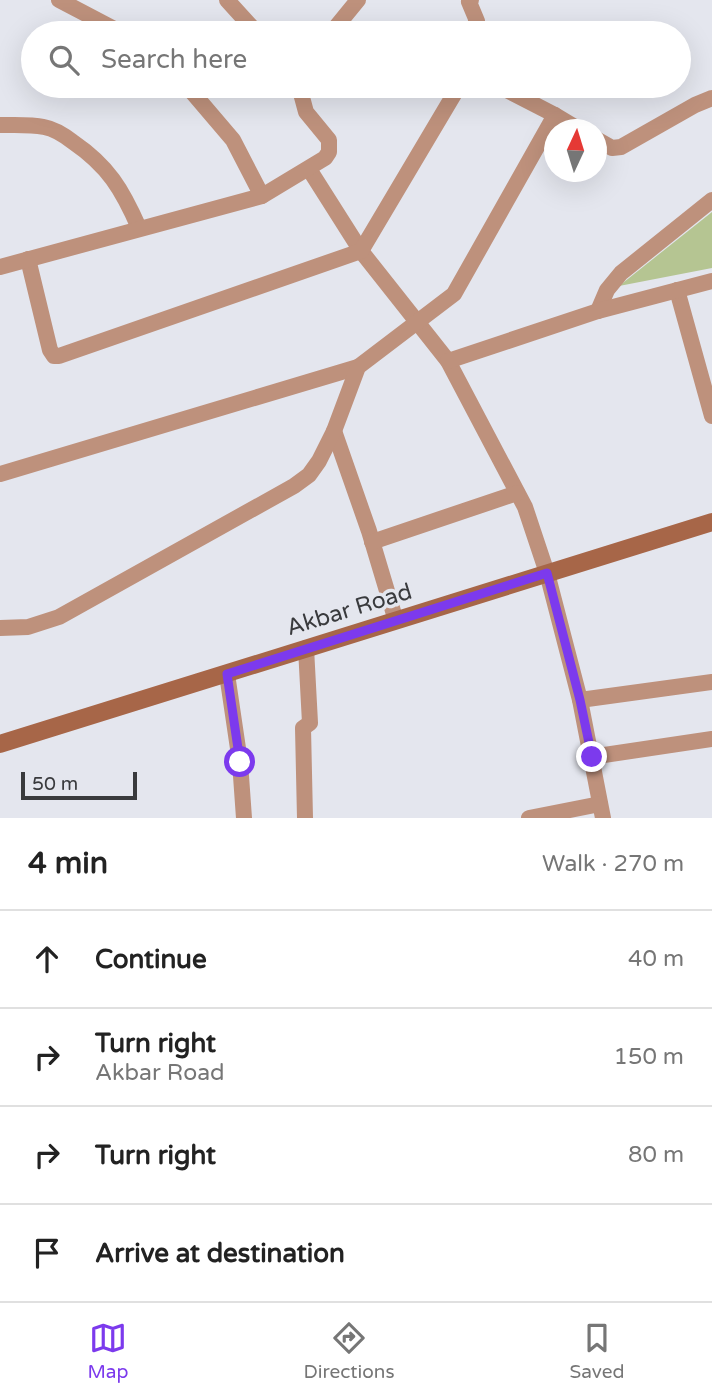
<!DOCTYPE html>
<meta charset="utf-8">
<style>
body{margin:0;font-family:"Varela Round",sans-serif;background:#f6f6f6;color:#222}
.compass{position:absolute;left:544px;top:119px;width:63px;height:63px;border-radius:50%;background:#fff;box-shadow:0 7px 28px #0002;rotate:4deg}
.scale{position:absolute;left:21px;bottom:18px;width:116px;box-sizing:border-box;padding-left:7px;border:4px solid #393a3d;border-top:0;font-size:19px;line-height:24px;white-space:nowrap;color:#393a3d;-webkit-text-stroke:5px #e4e6ee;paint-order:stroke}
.stop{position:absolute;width:21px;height:21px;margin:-16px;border:5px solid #7c3aed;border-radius:50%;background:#fff}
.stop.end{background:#7c3aed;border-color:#fff;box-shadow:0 2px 7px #0008}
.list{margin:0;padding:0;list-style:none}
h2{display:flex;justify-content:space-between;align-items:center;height:91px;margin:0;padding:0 28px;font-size:30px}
h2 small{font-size:23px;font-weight:400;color:#767676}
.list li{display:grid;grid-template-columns:46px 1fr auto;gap:21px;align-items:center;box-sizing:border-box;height:98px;padding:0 28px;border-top:2px solid #e0e0e0}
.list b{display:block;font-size:26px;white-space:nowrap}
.list p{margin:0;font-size:23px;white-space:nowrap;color:#767676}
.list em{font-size:23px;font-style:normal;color:#767676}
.icon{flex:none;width:38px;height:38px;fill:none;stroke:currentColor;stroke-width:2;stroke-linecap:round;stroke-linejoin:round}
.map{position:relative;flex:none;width:712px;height:818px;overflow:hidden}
.search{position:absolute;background:#fff;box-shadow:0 7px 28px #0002;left:21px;right:21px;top:21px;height:77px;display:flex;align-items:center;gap:18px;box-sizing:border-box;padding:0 24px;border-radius:38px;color:#767676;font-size:26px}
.sheet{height:483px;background:#fff}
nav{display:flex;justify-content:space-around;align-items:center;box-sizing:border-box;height:98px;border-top:2px solid #e0e0e0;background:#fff;font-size:19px;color:#767676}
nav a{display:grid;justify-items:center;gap:4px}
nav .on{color:#7c3aed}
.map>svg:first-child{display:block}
</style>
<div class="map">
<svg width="712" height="818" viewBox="0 0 712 818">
<rect width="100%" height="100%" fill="#e4e6ee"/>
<polygon fill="#b5c592" points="712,212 712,268 619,286"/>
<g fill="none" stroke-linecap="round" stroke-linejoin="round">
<g stroke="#be917c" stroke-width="16">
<polyline points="59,0 122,33"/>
<polyline points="227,0 257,33"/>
<polyline points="331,33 358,0"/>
<polyline points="470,33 477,21 469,2 471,0"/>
<polyline points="187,86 233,140 262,196"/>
<polyline points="499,86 555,115"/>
<path d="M0 125C15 125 30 124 44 127 55 129 64 135 73 142 108 166 122 189 139 228"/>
<polyline points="596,139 612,148 621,147 695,105 712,98"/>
<polyline points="309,169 361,251 448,361 525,507 547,573 580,700 603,818"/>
<polyline points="28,259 50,350 54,356 59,356 361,251 459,86"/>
<polyline points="0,267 262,196 325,158 329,152 329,140 306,112 299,86"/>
<polyline points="677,290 712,416"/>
<polyline points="598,311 607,290 621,273 712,200"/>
<polyline points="448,361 598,311 712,281"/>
<polyline points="334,431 369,531 396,621"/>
<polyline points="0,474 358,367"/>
<polyline points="372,542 517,493"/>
<polyline points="0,628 28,627 59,617 294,486 309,475 319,461 334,431 358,367 454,294 555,115 580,130"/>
<polyline points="227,674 240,762 244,818"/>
<polyline points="580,700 712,682"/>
<polyline points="591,757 712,739"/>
<polyline points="305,818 303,728 310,723 306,648"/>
<polyline points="529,818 600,804"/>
</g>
<polyline stroke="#a76648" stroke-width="18" points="0,744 712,522"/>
</g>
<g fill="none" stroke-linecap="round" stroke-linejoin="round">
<polyline stroke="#7c3aed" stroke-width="9" points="240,762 227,674 547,573 580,700 592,757"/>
</g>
<g text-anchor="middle" stroke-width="7" stroke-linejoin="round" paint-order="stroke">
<g font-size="23" fill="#393a3d" stroke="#e4e6ee">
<text transform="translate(349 609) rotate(-17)" y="8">Akbar Road</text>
</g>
</g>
</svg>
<svg class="compass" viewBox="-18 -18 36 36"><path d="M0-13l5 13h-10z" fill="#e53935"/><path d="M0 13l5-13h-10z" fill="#767676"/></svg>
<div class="scale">50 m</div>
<div class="stop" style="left:240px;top:762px"></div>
<div class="stop end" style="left:592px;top:757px"></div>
<div class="search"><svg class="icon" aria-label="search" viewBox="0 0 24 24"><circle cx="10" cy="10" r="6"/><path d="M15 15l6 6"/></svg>Search here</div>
</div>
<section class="sheet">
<h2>4 min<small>Walk · 270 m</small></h2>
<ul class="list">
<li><svg class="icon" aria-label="ahead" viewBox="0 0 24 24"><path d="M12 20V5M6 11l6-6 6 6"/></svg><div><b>Continue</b></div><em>40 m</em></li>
<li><svg class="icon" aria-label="right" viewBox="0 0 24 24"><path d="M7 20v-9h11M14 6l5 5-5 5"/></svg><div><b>Turn right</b><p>Akbar Road</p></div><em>150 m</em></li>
<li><svg class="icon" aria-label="right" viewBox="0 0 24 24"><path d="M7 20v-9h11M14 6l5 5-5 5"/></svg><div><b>Turn right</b></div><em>80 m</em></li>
<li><svg class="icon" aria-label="arrive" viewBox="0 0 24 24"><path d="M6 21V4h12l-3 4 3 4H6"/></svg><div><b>Arrive at destination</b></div></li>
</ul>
</section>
<nav>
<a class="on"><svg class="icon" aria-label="map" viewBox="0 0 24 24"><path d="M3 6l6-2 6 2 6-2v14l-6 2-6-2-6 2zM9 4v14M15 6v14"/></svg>Map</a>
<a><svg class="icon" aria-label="directions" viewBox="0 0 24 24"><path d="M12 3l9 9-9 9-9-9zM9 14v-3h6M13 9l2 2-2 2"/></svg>Directions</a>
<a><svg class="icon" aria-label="saved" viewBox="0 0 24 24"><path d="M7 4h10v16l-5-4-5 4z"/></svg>Saved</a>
</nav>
